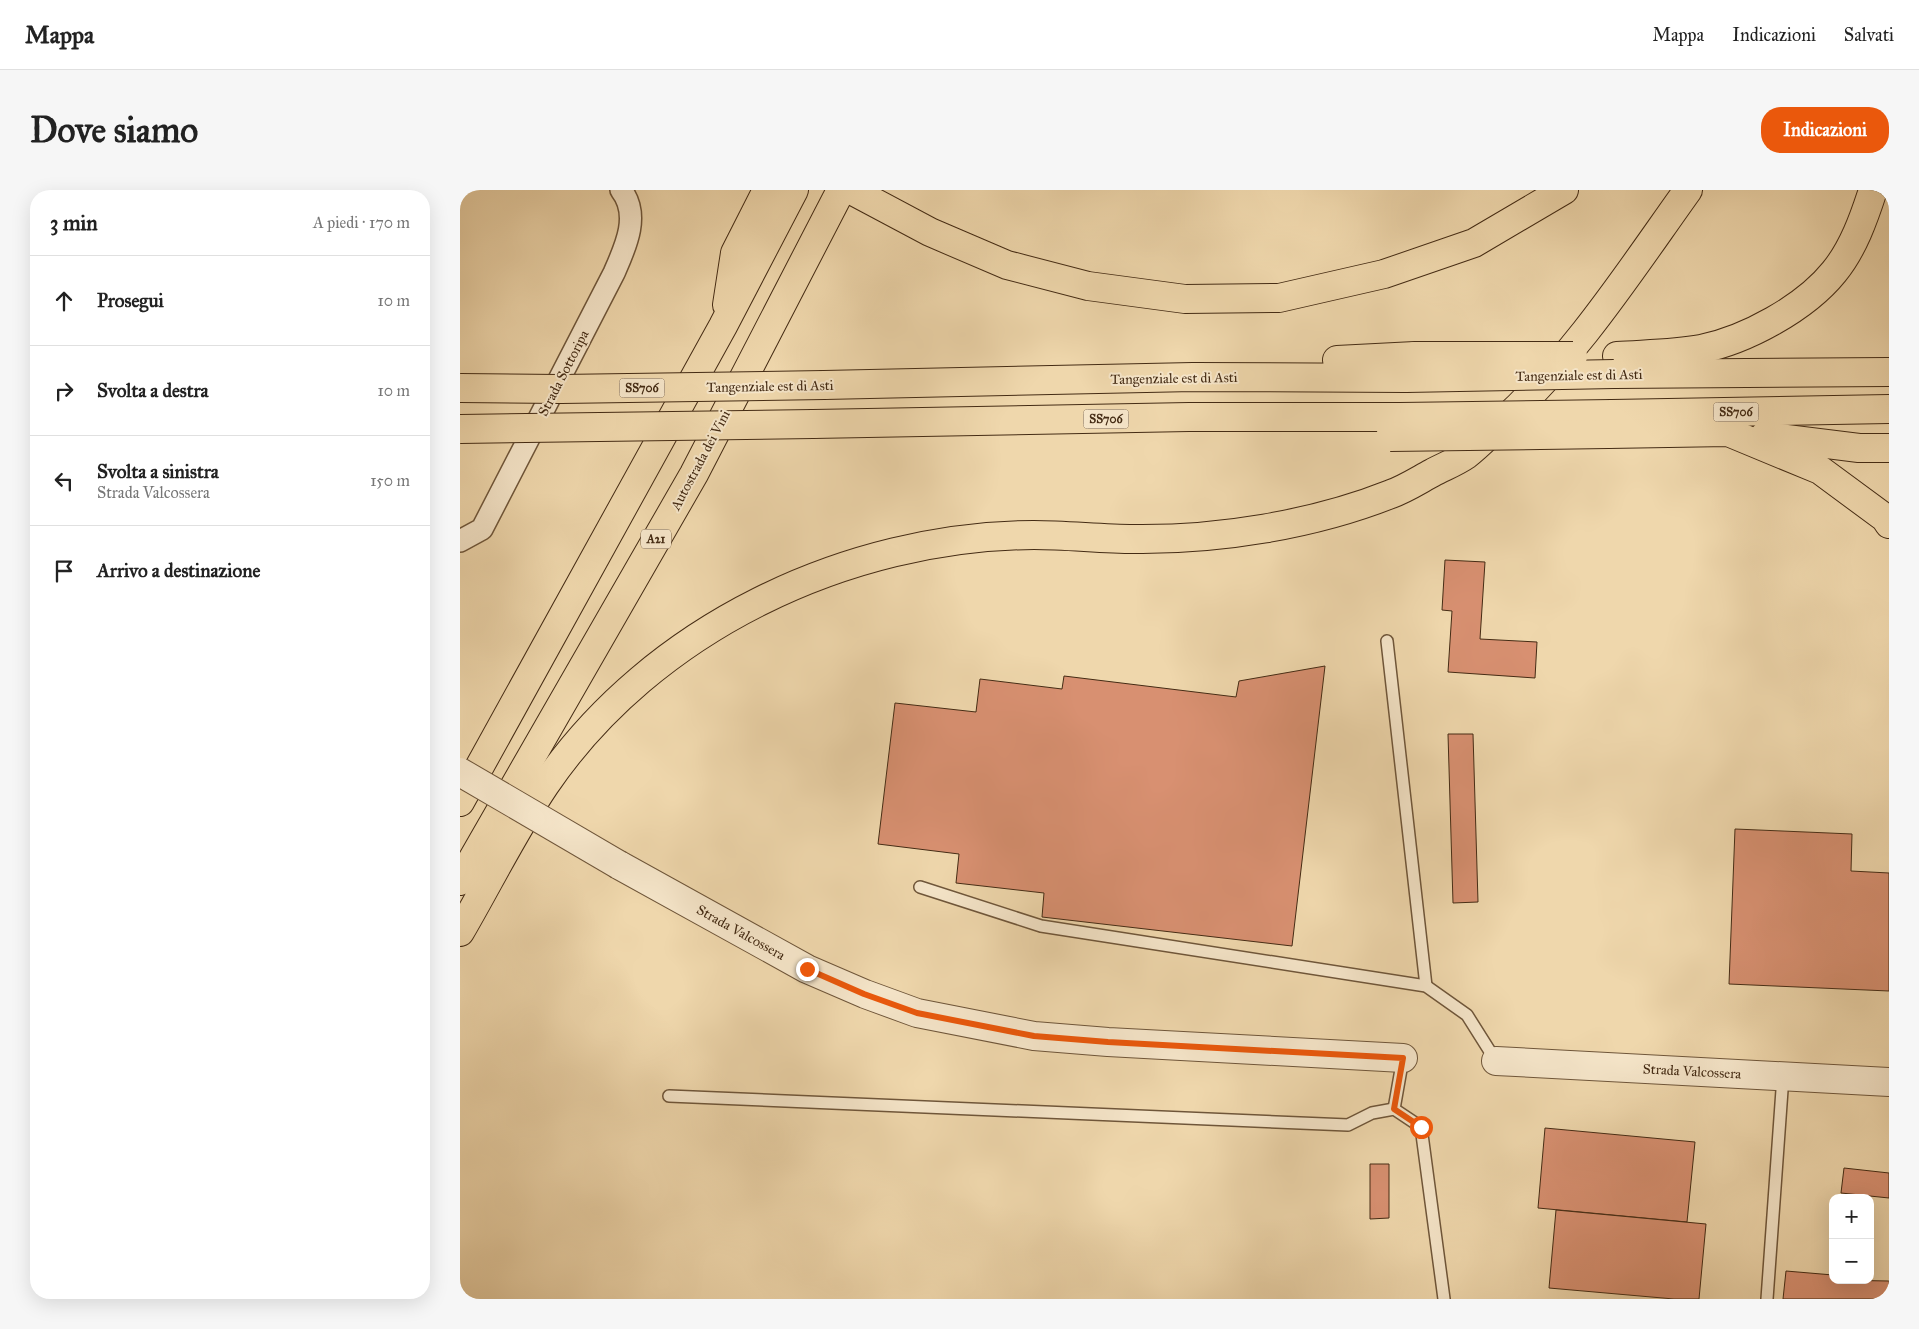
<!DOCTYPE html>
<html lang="it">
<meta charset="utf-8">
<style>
body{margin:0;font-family:"IM FELL Great Primer",serif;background:#f6f6f6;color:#222}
.controls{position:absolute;right:15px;bottom:15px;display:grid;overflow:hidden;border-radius:10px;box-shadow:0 5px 20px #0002}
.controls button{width:45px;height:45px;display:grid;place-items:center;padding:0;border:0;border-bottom:1px solid #e0e0e0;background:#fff;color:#222;font:25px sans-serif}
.stop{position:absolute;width:15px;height:15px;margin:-11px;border:4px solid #ea580c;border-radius:50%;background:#fff}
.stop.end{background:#ea580c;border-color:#fff;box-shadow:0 1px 5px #0008}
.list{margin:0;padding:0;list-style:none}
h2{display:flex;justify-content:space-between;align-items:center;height:65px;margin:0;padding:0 20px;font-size:21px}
h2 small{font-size:16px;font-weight:400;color:#767676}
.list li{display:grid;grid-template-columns:32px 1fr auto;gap:15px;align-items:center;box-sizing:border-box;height:90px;padding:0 20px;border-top:1px solid #e0e0e0}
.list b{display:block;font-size:19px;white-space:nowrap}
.list p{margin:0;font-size:16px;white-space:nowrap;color:#767676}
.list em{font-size:16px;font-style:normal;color:#767676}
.icon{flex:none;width:28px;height:28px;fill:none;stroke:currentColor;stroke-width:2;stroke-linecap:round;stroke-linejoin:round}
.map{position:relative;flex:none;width:1429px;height:1109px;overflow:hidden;border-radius:20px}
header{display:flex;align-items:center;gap:30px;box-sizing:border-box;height:70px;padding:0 25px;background:#fff;border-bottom:1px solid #e0e0e0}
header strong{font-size:24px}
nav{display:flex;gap:28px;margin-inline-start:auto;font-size:18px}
.intro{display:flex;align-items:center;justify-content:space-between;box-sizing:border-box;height:120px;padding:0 30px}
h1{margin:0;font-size:35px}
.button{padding:12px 22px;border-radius:20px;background:#ea580c;color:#fff;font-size:18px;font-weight:700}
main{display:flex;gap:30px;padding:0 30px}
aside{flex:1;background:#fff;border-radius:20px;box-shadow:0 5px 20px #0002}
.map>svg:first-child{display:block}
</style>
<header>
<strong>Mappa</strong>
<nav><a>Mappa</a><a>Indicazioni</a><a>Salvati</a></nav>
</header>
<div class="intro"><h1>Dove siamo</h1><a class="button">Indicazioni</a></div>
<main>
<aside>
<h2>3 min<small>A piedi · 170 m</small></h2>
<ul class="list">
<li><svg class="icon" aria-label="ahead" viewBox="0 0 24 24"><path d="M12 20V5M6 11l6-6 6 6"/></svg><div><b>Prosegui</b></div><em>10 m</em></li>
<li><svg class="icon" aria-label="right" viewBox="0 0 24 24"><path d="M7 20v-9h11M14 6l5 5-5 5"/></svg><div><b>Svolta a destra</b></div><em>10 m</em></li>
<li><svg class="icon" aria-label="left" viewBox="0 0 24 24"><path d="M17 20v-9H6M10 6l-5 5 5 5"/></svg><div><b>Svolta a sinistra</b><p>Strada Valcossera</p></div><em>150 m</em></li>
<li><svg class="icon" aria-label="arrive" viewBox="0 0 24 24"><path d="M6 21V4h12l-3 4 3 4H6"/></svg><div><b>Arrivo a destinazione</b></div></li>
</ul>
</aside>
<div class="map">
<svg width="1429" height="1109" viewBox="0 0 1429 1109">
<rect width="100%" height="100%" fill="#efd7ac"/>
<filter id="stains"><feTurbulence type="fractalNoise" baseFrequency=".004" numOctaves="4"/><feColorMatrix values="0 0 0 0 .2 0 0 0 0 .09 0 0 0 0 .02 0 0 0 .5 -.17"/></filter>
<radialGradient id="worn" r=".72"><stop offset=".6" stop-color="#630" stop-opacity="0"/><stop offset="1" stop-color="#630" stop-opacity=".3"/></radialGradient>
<g fill="#d89071" stroke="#442b14">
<polygon points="985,370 1025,372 1020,449 1077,452 1075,488 988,482 992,421 982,420"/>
<polygon points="865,476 832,756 582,727 584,703 496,693 499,664 418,654 435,513 516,522 520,489 602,499 604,486 776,507 779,491"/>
<polygon points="988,544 1013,544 1018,712 993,713"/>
<polygon points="1275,639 1392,644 1391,681 1429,683 1429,801 1269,794"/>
<polygon points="1085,938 1235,952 1227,1032 1078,1018"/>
<polygon points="910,974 929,974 929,1028 910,1029"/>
<polygon points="1384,978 1429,983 1429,1008 1381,1003"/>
<polygon points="1096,1020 1246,1034 1239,1109 1214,1109 1089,1098"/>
<polygon points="1326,1081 1373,1085 1373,1090 1429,1091 1429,1109 1323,1109"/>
</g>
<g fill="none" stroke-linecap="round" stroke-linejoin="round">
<g stroke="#6f563a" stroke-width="14">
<g id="service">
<polyline points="927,451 966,796"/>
<polyline points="460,697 581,736 966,796 1007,825 1036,871"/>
<polyline points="209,906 888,935 912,923 934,919 961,937 984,1109"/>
<polyline points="934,919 943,868"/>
<polyline points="1307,1109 1323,886"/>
</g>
</g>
<g stroke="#6f563a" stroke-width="24">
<path id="minor" d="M0 351 22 339 154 83C165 58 181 25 161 0"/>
</g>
<g stroke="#6f563a" stroke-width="30">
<g id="tertiary">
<polyline points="159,675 347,779 405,804 457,823 574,846 648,852 943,868"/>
<polyline points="1036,871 1429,892"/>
</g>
</g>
<g stroke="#442b14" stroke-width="30">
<g id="trunk">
<path d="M1157 166C1185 164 1214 164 1241 159 1286 150 1345 118 1374 82 1393 59 1404 28 1413 0"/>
<polyline points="877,170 955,166"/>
<polyline points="1154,184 1429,182"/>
<polyline points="364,195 733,187 946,188"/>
<polyline points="1152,224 1429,219"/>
<polyline points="353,234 729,227 940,227"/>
<polyline points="1148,244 1268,242 1360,280 1425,328 1429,334"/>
<polyline points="1304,246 1399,258 1429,258"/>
</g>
</g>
<g stroke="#442b14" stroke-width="30">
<g id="motorway">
<polyline points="391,0 470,42 547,75 628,96 725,109 819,108 924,84 1014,53 1104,0"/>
<polyline points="267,115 275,63 307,0"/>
<polyline points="0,612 263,136 334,0"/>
<polyline points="0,691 234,284 381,0"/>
<path d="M0 742C28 694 54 641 85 595 192 438 387 346 574 345 608 345 641 349 674 349 758 350 853 335 931 304 945 299 959 290 972 283 983 277 996 272 1006 265 1018 256 1029 244 1040 234 1115 167 1170 81 1228 0"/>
</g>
</g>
<use href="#service" stroke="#f5e5c9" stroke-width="11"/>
<use href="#minor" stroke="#f5e5c9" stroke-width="21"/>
<use href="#tertiary" stroke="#f5e5c9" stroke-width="28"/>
<use href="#trunk" stroke="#efd7ac" stroke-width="28"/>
<use href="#motorway" stroke="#efd7ac" stroke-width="28"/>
<g stroke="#6f563a" stroke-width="30" stroke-linecap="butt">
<polyline id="tertiary-bridge" points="0,582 159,675"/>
</g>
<g stroke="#442b14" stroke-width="30" stroke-linecap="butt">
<g id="trunk-bridge">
<polyline points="955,166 1113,166"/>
<polyline points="946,188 1154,184"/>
<polyline points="0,198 101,199 364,195"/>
<polyline points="940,227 1152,224"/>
<polyline points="0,239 353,234"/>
<polyline points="930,247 1148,244"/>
</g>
</g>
<use href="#tertiary-bridge" stroke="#f5e5c9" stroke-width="28"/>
<use href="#trunk-bridge" stroke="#efd7ac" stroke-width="28"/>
</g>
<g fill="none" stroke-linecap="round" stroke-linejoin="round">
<polyline stroke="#ea580c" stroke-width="6" points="347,779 404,804 457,823 574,846 648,852 943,868 934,919 961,937"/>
</g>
<g text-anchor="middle" stroke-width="4" stroke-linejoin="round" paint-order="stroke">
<g fill="#f5e5c9" stroke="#79634a" stroke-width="1">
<rect x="159.5" y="188.5" width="45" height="19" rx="4"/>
<rect x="1253.5" y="212.5" width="45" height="19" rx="4"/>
<rect x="623.5" y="219.5" width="45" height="19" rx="4"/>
<rect x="181" y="339.5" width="30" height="19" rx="4"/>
</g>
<g font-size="12" font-weight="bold" fill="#442b14">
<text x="182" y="202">SS706</text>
<text x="1276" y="226">SS706</text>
<text x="646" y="233">SS706</text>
<text x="196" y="353">A21</text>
</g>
<g font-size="14" fill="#442b14" stroke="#f5e5c9">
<text transform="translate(103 183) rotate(-63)" y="5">Strada Sottoripa</text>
<text transform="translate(1119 185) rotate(-1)" y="5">Tangenziale est di Asti</text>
<text transform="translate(714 188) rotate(-1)" y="5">Tangenziale est di Asti</text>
<text transform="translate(310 196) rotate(-1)" y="5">Tangenziale est di Asti</text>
<text transform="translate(240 270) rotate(-62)" y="5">Autostrada dei Vini</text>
<text transform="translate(281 742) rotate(29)" y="5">Strada Valcossera</text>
<text transform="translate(1232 881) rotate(3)" y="5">Strada Valcossera</text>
</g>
</g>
<rect width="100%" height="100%" filter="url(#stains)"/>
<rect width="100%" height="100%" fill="url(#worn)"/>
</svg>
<div class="controls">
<button>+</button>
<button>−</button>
</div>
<div class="stop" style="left:961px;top:937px"></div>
<div class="stop end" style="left:347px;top:779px"></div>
</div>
</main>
